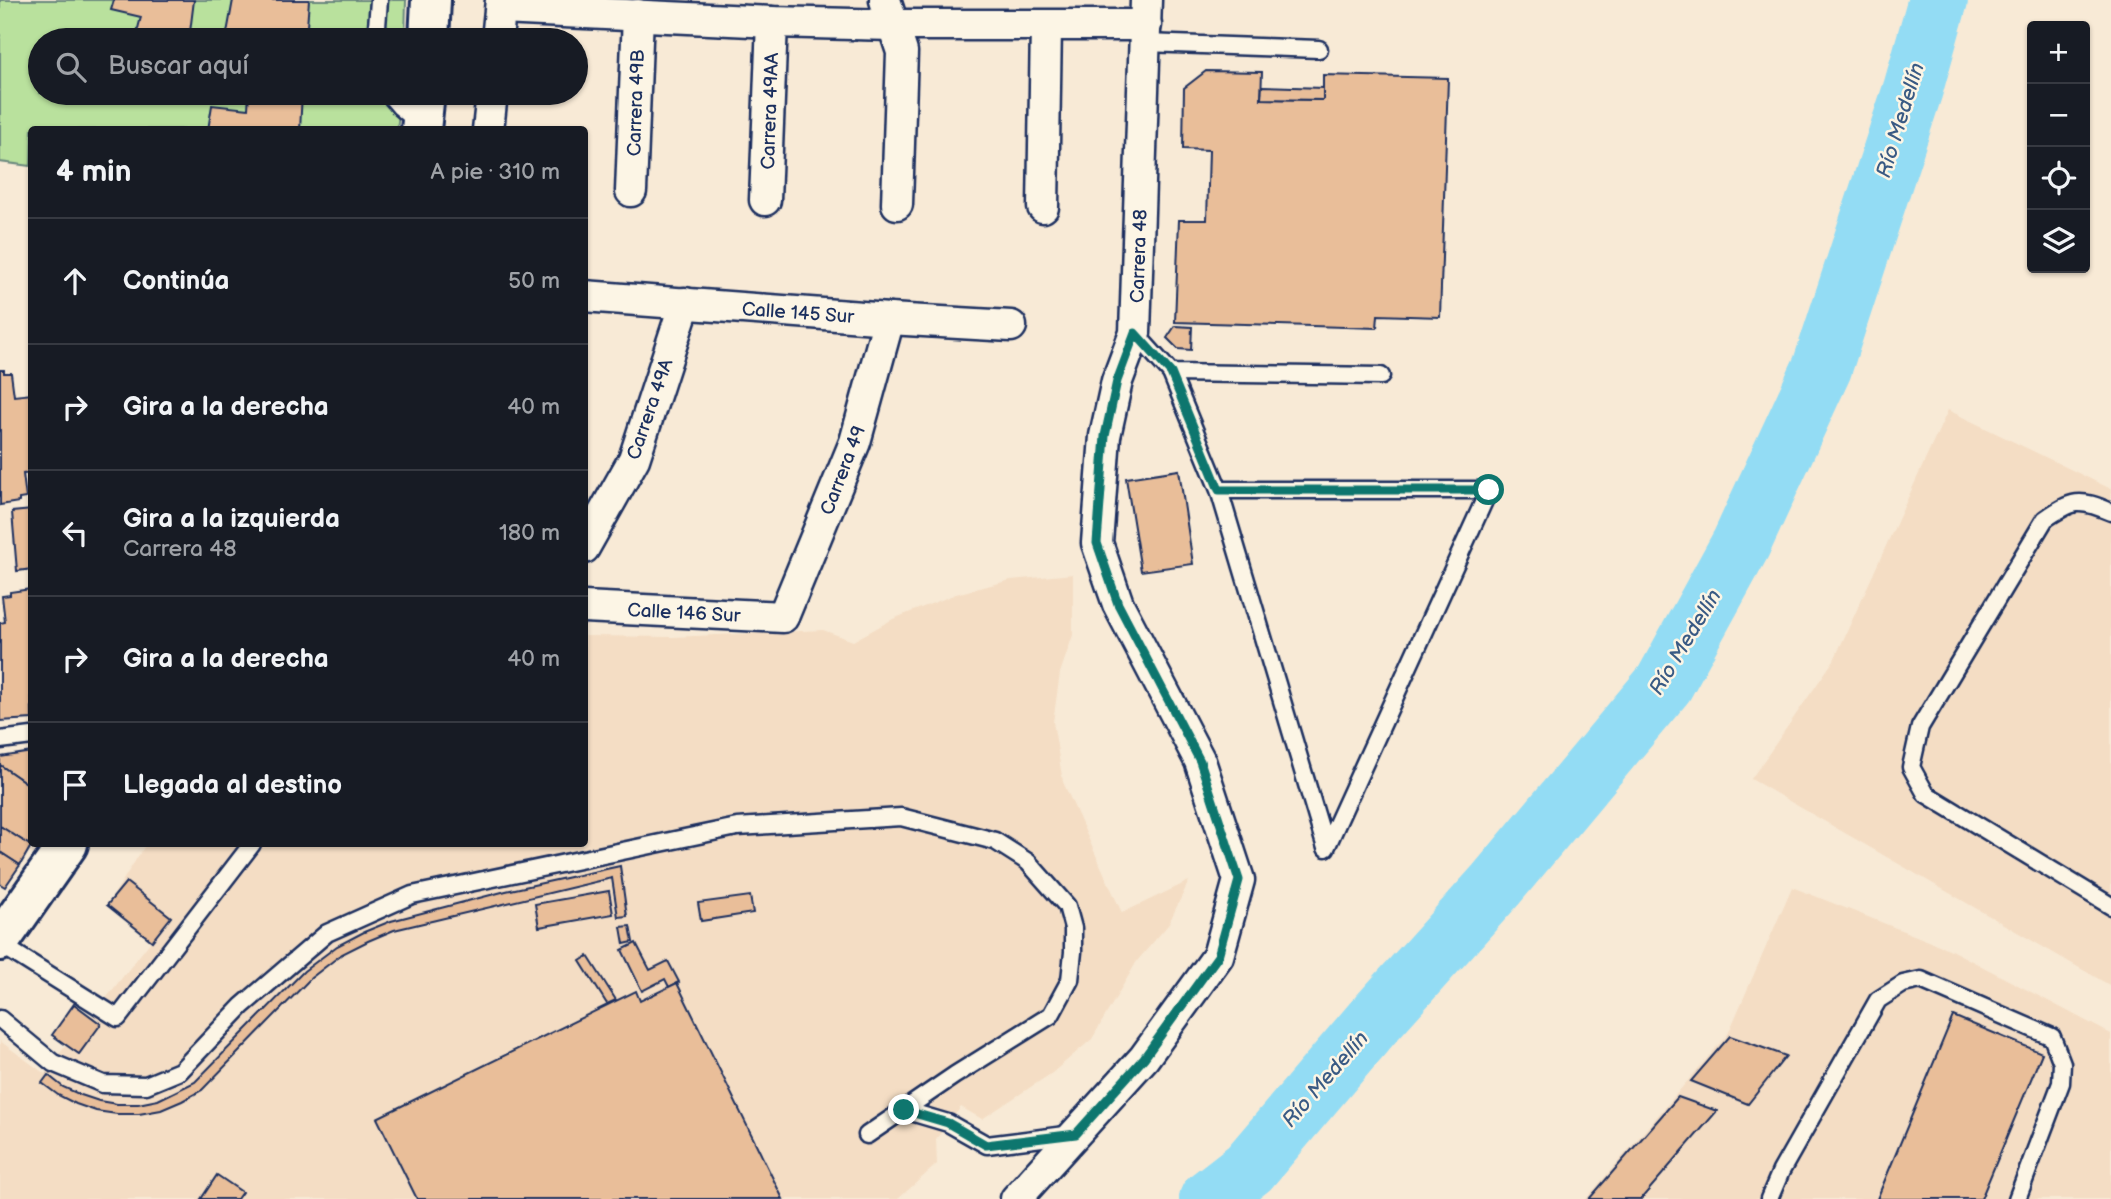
<!DOCTYPE html>
<html lang="es">
<meta charset="utf-8">
<style>
body{margin:0;font-family:"Balsamiq Sans",sans-serif;background:#242831;color:#f1f3f6}
.controls{position:absolute;right:21px;top:21px;display:grid;overflow:hidden;border-radius:7px;box-shadow:0 2px 5px #0004}
.controls button{width:63px;height:63px;display:grid;place-items:center;padding:0;border:0;border-bottom:2px solid #363941;background:#171b24;color:#f1f3f6;font:35px sans-serif}
.stop{position:absolute;width:21px;height:21px;margin:-16px;border:5px solid #0f766e;border-radius:50%;background:#fff}
.stop.end{background:#0f766e;border-color:#fff;box-shadow:0 2px 7px #0008}
.list{margin:0;padding:0;list-style:none}
h2{display:flex;justify-content:space-between;align-items:center;height:91px;margin:0;padding:0 28px;font-size:30px}
h2 small{font-size:23px;font-weight:400;color:#9ea1a6}
.list li{display:grid;grid-template-columns:46px 1fr auto;gap:21px;align-items:center;box-sizing:border-box;height:126px;padding:0 28px;border-top:2px solid #363941}
.list b{display:block;font-size:26px;white-space:nowrap}
.list p{margin:0;font-size:23px;white-space:nowrap;color:#9ea1a6}
.list em{font-size:23px;font-style:normal;color:#9ea1a6}
.icon{flex:none;width:38px;height:38px;fill:none;stroke:currentColor;stroke-width:2;stroke-linecap:round;stroke-linejoin:round}
.map{position:relative;flex:none;width:2111px;height:1199px;overflow:hidden}
.search{position:absolute;background:#171b24;box-shadow:0 2px 5px #0004;left:28px;top:28px;width:560px;height:77px;display:flex;align-items:center;gap:18px;box-sizing:border-box;padding:0 24px;border-radius:38px;color:#9ea1a6;font-size:26px}
.panel{position:absolute;background:#171b24;box-shadow:0 2px 5px #0004;left:28px;top:126px;width:560px;height:721px;border-radius:7px}
.map>svg:first-child{display:block}
</style>
<div class="map">
<svg width="2111" height="1199" viewBox="0 0 2111 1199">
<rect width="100%" height="100%" fill="#f8ead6"/>
<filter id="ink" filterUnits="userSpaceOnUse"><feTurbulence type="fractalNoise" baseFrequency=".0143" numOctaves="2"/><feDisplacementMap in="SourceGraphic" scale="14" xChannelSelector="R" yChannelSelector="G"/><feConvolveMatrix kernelMatrix="1 2 1 2 8 2 1 2 1" color-interpolation-filters="sRGB"/></filter>
<g filter="url(#ink)">
<g fill="#f4ddc4">
<polygon points="1948,410 2111,489 2111,986 1751,779 1834,660"/>
<polygon points="1073,574 1073,635 1060,673 1053,722 1063,782 1122,913 1189,881 1168,925 1137,961 1092,1039 1052,1073 982,1119 961,1107 936,1139 937,1164 898,1199 0,1199 0,1041 45,1074 66,1045 52,1035 74,1004 92,1016 151,941 107,905 146,844 584,844 585,636 673,637 823,630 853,641 893,619 956,594 1011,580"/>
<polygon points="1792,887 1949,949 2111,1034 2111,1199 1586,1199 1728,1034"/>
</g>
<polygon fill="#b9e19d" stroke="#6a887e" stroke-width="2" points="0,0 406,0 405,40 40,40 40,93 402,93 397,129 32,130 31,166 0,162"/>
<g fill="none" stroke-linecap="round" stroke-linejoin="round">
<polyline stroke="#93dcf4" stroke-width="60" points="1209,1199 1249,1168 1373,1022 1496,885 1664,684 1741,544 1822,368 1913,89 1938,0"/>
</g>
<g fill="#e9be99" stroke="#1b2f5e" stroke-width="2">
<polygon points="114,0 194,0 189,40 135,40 141,17 111,10"/>
<polygon points="233,0 309,0 306,40 253,40 253,35 227,33"/>
<polygon points="1206,71 1262,72 1261,99 1323,100 1323,75 1448,78 1440,317 1378,315 1377,328 1175,322 1179,220 1207,220 1209,150 1183,149 1184,88"/>
<polygon points="1262,86 1323,88 1323,100 1261,99"/>
<polygon points="249,93 302,93 300,130 208,130 212,105 248,109"/>
<polygon points="1175,326 1192,327 1191,350 1178,349 1167,338"/>
<polygon points="0,370 4,370 4,373 11,373 14,396 32,394 32,473 23,474 26,498 19,499 19,502 0,505"/>
<polygon points="1179,470 1193,564 1141,571 1126,478"/>
<polygon points="32,510 32,569 17,571 12,512"/>
<polygon points="31,589 32,719 0,721 0,623 5,622 2,596 10,595 10,592"/>
<polygon points="32,752 32,787 0,765 0,757"/>
<polygon points="0,765 32,787 32,844 33,844 31,846 0,826"/>
<polygon points="0,826 31,846 20,865 0,852"/>
<polygon points="0,852 20,865 5,887 0,884"/>
<polygon points="620,866 627,916 618,917 612,878 394,930 368,941 342,954 311,978 202,1090 182,1101 161,1110 139,1114 117,1114 96,1111 76,1104 58,1095 42,1083 48,1075 63,1087 81,1095 99,1101 117,1104 138,1104 158,1100 195,1082 304,971 337,946 364,932 391,921 506,891"/>
<polygon points="126,882 171,917 152,941 107,905"/>
<polygon points="609,891 613,914 539,927 535,904"/>
<polygon points="750,896 753,913 701,921 698,903"/>
<polygon points="630,926 633,942 624,944 621,927"/>
<polygon points="636,943 650,970 668,961 679,982 669,987 665,979 642,991 622,950"/>
<polygon points="588,956 616,1000 607,1004 580,961"/>
<polygon points="677,983 783,1199 417,1199 377,1118 636,991 640,1001"/>
<polygon points="74,1004 101,1024 79,1054 52,1035"/>
<polygon points="1953,1016 2042,1053 1981,1199 1877,1199"/>
<polygon points="1730,1036 1786,1056 1748,1104 1691,1081"/>
<polygon points="1678,1097 1717,1111 1641,1199 1589,1199"/>
<polygon points="217,1175 242,1192 237,1199 201,1199"/>
</g>
<g fill="none" stroke-linecap="round" stroke-linejoin="round">
<g stroke="#1b2f5e" stroke-width="21">
<g id="service">
<polyline points="376,40 379,0"/>
<polyline points="1145,43 1319,49"/>
<polyline points="388,93 400,107 419,123"/>
<polyline points="1135,333 1171,373 1381,376"/>
<polyline points="1171,373 1219,490 1326,848 1489,490 1219,490"/>
<path d="M2111 512C2079 498 2073 500 2045 519L1920 727 1911 767 1926 794 2111 906"/>
<polyline points="0,740 32,736"/>
<polyline points="0,944 118,1018 252,844"/>
<polyline points="0,1019 53,1063 103,1084 146,1085 180,1071 242,1006 327,933 412,895 737,827 901,817 995,841 1028,862 1067,906 1073,928 1073,952 1070,980 1051,1015 955,1075 867,1135"/>
<polyline points="904,1110 948,1123 987,1145 1073,1134"/>
<polyline points="1769,1199 1781,1171 1878,1000 1903,984 1921,980 2052,1037 2062,1063 2061,1083 2017,1199"/>
</g>
</g>
<g stroke="#1b2f5e" stroke-width="35">
<g id="minor">
<polyline points="885,0 902,52 897,204"/>
<polyline points="501,9 772,22 893,25 1146,25"/>
<polyline points="497,40 501,0"/>
<polyline points="488,130 492,93"/>
<polyline points="631,191 638,15"/>
<polyline points="765,200 772,22"/>
<polyline points="1043,207 1046,26"/>
<polyline points="584,296 889,319 1011,326"/>
<polyline points="584,548 634,459 685,303"/>
<polyline points="584,607 783,617 855,442 889,319"/>
<polyline points="1016,1199 1144,1058 1218,956 1239,880 1200,761 1118,604 1097,543 1105,436 1117,381 1135,333 1146,0"/>
</g>
</g>
<g stroke="#1b2f5e" stroke-width="44">
<g id="secondary">
<polyline points="429,40 431,0"/>
<polyline points="421,130 425,93"/>
<polyline points="0,941 68,844"/>
</g>
</g>
<use href="#service" stroke="#fcf5e5" stroke-width="16"/>
<use href="#minor" stroke="#fcf5e5" stroke-width="30"/>
<use href="#secondary" stroke="#fcf5e5" stroke-width="38"/>
</g>
</g>
<g fill="none" stroke-linecap="round" stroke-linejoin="round" filter="url(#ink)">
<polyline stroke="#0f766e" stroke-width="9" points="904,1110 948,1123 986,1145 1076,1134 1144,1058 1218,956 1239,880 1200,761 1118,604 1097,543 1105,436 1117,381 1135,333 1171,373 1219,490 1489,490"/>
</g>
<g text-anchor="middle" stroke-width="5" stroke-linejoin="round" paint-order="stroke">
<g font-size="19" fill="#1b2f5e" stroke="#fcf5e5">
<text transform="translate(635 103) rotate(-88)" y="7">Carrera 49B</text>
<text transform="translate(769 111) rotate(-88)" y="7">Carrera 49AA</text>
<text transform="translate(1138 256) rotate(-88)" y="7">Carrera 48</text>
<text transform="translate(798 312) rotate(4)" y="7">Calle 145 Sur</text>
<text transform="translate(649 409) rotate(-71)" y="7">Carrera 49A</text>
<text transform="translate(842 470) rotate(-69)" y="7">Carrera 49</text>
<text transform="translate(684 612) rotate(3)" y="7">Calle 146 Sur</text>
</g>
<g font-size="21" font-style="italic" fill="#395a84" stroke="#fcf5e5">
<text transform="translate(1900 120) rotate(-73)" y="7">Río Medellín</text>
<text transform="translate(1685 642) rotate(-59)" y="7">Río Medellín</text>
<text transform="translate(1325 1079) rotate(-49)" y="7">Río Medellín</text>
</g>
</g>
</svg>
<div class="controls">
<button>+</button>
<button>−</button>
<button><svg class="icon" aria-label="locate" viewBox="0 0 24 24"><circle cx="12" cy="12" r="6"/><path d="M12 2v4M12 18v4M2 12h4M18 12h4"/></svg></button>
<button><svg class="icon" aria-label="layers" viewBox="0 0 24 24"><path d="M12 4l9 5-9 5-9-5zM3 14l9 5 9-5"/></svg></button>
</div>
<div class="stop" style="left:1489px;top:490px"></div>
<div class="stop end" style="left:904px;top:1110px"></div>
<div class="search"><svg class="icon" aria-label="search" viewBox="0 0 24 24"><circle cx="10" cy="10" r="6"/><path d="M15 15l6 6"/></svg>Buscar aquí</div>
<section class="panel">
<h2>4 min<small>A pie · 310 m</small></h2>
<ul class="list">
<li><svg class="icon" aria-label="ahead" viewBox="0 0 24 24"><path d="M12 20V5M6 11l6-6 6 6"/></svg><div><b>Continúa</b></div><em>50 m</em></li>
<li><svg class="icon" aria-label="right" viewBox="0 0 24 24"><path d="M7 20v-9h11M14 6l5 5-5 5"/></svg><div><b>Gira a la derecha</b></div><em>40 m</em></li>
<li><svg class="icon" aria-label="left" viewBox="0 0 24 24"><path d="M17 20v-9H6M10 6l-5 5 5 5"/></svg><div><b>Gira a la izquierda</b><p>Carrera 48</p></div><em>180 m</em></li>
<li><svg class="icon" aria-label="right" viewBox="0 0 24 24"><path d="M7 20v-9h11M14 6l5 5-5 5"/></svg><div><b>Gira a la derecha</b></div><em>40 m</em></li>
<li><svg class="icon" aria-label="arrive" viewBox="0 0 24 24"><path d="M6 21V4h12l-3 4 3 4H6"/></svg><div><b>Llegada al destino</b></div></li>
</ul>
</section>
</div>
